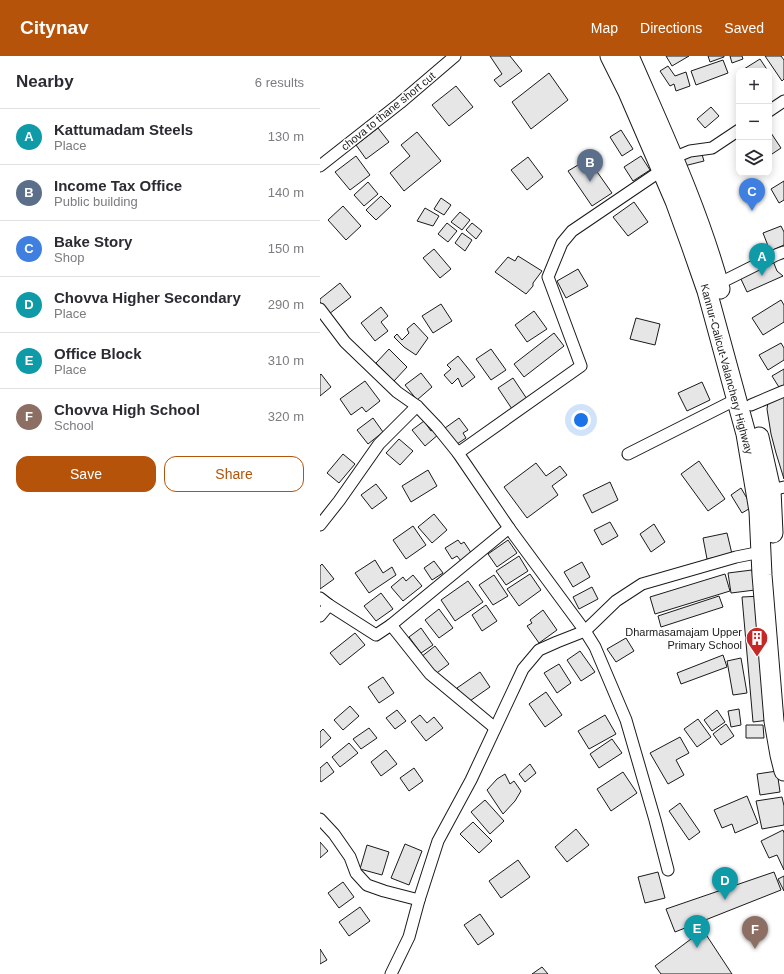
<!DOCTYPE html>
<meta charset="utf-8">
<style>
body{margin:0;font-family:Helvetica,sans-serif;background:#f7f7f7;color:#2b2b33}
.controls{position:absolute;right:12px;top:12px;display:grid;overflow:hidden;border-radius:8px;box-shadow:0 2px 10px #0003}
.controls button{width:36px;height:36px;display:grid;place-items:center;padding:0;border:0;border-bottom:1px solid #e1e1e2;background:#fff;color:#2b2b33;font:20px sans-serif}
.you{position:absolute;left:261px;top:364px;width:14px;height:14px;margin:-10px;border:3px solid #fff;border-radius:50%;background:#1a73e8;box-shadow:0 0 0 6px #1a73e833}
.badge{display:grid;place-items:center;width:26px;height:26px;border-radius:50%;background:#b45309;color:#fff;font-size:13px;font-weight:700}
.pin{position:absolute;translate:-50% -33px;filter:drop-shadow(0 1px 2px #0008)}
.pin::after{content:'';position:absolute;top:21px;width:14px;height:12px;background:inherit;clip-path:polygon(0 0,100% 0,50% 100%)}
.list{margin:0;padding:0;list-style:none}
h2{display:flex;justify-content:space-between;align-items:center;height:52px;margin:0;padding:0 16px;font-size:17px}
h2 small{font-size:13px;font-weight:400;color:#7c7c81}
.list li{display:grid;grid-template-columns:26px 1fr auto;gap:12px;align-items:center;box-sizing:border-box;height:56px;padding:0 16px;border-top:1px solid #e1e1e2}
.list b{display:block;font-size:15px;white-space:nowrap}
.list p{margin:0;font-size:13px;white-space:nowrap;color:#7c7c81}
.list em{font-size:13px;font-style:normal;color:#7c7c81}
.actions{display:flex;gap:8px;padding:12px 16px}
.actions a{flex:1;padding:9px 0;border:1px solid #b45309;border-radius:12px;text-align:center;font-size:14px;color:#b45309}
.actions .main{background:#b45309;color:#fff}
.icon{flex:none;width:22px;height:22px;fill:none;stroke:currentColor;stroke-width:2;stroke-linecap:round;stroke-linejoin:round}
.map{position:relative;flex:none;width:464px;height:918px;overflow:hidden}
header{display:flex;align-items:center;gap:24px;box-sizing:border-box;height:56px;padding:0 20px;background:#b45309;color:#fff}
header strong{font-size:19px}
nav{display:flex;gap:22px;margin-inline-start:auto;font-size:14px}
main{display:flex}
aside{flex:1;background:#fff}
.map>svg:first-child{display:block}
</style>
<header>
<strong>Citynav</strong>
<nav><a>Map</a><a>Directions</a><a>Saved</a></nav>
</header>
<main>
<aside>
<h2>Nearby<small>6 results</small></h2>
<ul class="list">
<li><span class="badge" style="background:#0f9aa8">A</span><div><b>Kattumadam Steels</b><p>Place</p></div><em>130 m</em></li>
<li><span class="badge" style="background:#5c6f8a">B</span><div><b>Income Tax Office</b><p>Public building</p></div><em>140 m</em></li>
<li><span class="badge" style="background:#3f7fe0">C</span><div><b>Bake Story</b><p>Shop</p></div><em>150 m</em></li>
<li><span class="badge" style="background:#0f9aa8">D</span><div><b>Chovva Higher Secondary</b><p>Place</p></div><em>290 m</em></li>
<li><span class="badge" style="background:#0f9aa8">E</span><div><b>Office Block</b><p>Place</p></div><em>310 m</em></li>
<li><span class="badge" style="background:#8d6e63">F</span><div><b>Chovva High School</b><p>School</p></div><em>320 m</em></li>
</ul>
<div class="actions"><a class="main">Save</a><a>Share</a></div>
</aside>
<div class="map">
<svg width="464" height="918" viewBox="0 0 464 918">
<rect width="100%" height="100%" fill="#fff"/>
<g fill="#e6e6e6" stroke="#1a1a1a">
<polygon points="170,0 190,0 202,15 180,31 174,24 182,18"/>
<polygon points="346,0 369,0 352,10"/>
<polygon points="388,0 404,0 404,1 390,6"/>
<polygon points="410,0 422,0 423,3 412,7"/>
<polygon points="445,0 461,0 464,4 464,23 462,25"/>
<polygon points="440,3 448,15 426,15 424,13"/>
<polygon points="403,4 408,17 376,29 371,15"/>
<polygon points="348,10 355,20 366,16 370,30 356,35 354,28 350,30 340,15"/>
<polygon points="229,17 248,44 211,73 192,46"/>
<polygon points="136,30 153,51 129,70 112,49"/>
<polygon points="391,51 399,60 385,72 377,63"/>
<polygon points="58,72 69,86 46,103 36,89"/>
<polygon points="301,74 313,93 302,100 290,81"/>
<polygon points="97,76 121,105 84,135 70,117 90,100 81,89"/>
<polygon points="451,77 461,92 449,100 449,78"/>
<polygon points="380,92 384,105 364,110 360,98"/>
<polygon points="36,100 50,119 30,134 15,116"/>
<polygon points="321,100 330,114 313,125 304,111"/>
<polygon points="208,101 223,121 207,134 191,114"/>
<polygon points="268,103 292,137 272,150 248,115"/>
<polygon points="464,125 464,144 459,147 451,133"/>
<polygon points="48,126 58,138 44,150 34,139"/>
<polygon points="61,140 71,150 56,164 46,154"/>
<polygon points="121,142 131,149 124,159 114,153"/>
<polygon points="314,146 328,166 308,180 293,161"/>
<polygon points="23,150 41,170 26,184 8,164"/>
<polygon points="105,152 119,160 113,170 97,165"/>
<polygon points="140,156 150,164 142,174 131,166"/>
<polygon points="127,167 137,175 128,186 118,178"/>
<polygon points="152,167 162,175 156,183 146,174"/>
<polygon points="461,170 464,176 464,189 450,195 443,177"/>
<polygon points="142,177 152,184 145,195 135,187"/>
<polygon points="114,193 131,213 120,222 103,202"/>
<polygon points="198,200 222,215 213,227 213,230 206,238 175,216 188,201 195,205"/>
<polygon points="453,205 457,215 463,220 427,236 420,221"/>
<polygon points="258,213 268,230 246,242 237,225"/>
<polygon points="20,227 31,241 9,258 0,246 0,243"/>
<polygon points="461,244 464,249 464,266 443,279 432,262"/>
<polygon points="121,248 132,265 113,277 102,260"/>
<polygon points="61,251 68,260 61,266 68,275 55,285 41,267"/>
<polygon points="214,255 227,273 207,286 195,269"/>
<polygon points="316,262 340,268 335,289 310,283"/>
<polygon points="94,267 108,282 96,299 84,291 74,281 77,278 82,284 89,277 87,273"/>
<polygon points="234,277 244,290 204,321 194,308"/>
<polygon points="461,287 464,292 464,304 448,314 439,299"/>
<polygon points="69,293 87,311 74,325 56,307"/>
<polygon points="171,293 186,314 171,324 156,303"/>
<polygon points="138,300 155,321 142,331 138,322 132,328 124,319 131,313 127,309"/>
<polygon points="464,313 464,334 462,336 452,320"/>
<polygon points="101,317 112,331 97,344 85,329"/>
<polygon points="1,318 11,331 0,340 0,319"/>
<polygon points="193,322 207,343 192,353 178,332"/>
<polygon points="45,325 60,345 46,356 42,351 31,359 20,343"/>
<polygon points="382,326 390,344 367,355 358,337"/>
<polygon points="464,339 464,423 456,397 451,378 447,353 448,346"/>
<polygon points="53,362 63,376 48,388 37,374"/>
<polygon points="139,362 148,374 143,377 146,382 137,388 125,372"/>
<polygon points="104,365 111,375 114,373 119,378 105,390 92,374"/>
<polygon points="79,383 93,395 80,409 66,397"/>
<polygon points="23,398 35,408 19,427 7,417"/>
<polygon points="379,405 405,443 388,455 361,418"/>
<polygon points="216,407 226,420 240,410 247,419 232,430 238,439 207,462 184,431"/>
<polygon points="108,414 117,430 91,446 82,430"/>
<polygon points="290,426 298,444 272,457 263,439"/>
<polygon points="56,428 67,442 52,453 41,439"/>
<polygon points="421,432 432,451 422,457 411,439"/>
<polygon points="114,458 127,474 112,487 98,471"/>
<polygon points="290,466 298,480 282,489 274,474"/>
<polygon points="334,468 345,486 331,496 320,478"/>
<polygon points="93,470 106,489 86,503 73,484"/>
<polygon points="407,477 412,498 387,503 383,482"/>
<polygon points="138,484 141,488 144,486 152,498 141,505 137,500 132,503 125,492"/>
<polygon points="188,484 197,497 177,511 168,498"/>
<polygon points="199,500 208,515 186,529 176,515"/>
<polygon points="55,504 63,517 72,511 76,519 49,537 35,517"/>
<polygon points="114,505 123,517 112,524 104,512"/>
<polygon points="262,506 270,521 253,531 244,516"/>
<polygon points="2,508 14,523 0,533 0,510"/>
<polygon points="432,514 435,534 411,537 408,517"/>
<polygon points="210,518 221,534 199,550 187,533"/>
<polygon points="405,518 410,535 335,558 330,541"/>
<polygon points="93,519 102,530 83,545 71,531 83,521 86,525"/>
<polygon points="174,519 188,540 173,549 159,529"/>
<polygon points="148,525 163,546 135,565 121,544"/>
<polygon points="272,531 278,543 259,553 253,541"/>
<polygon points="61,537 73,553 56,565 44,550"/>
<polygon points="399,540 403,551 341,571 338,560"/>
<polygon points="442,540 449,664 433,666 422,541"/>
<polygon points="166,549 177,565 162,575 152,559"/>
<polygon points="119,553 133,572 119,582 105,564"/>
<polygon points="223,554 237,574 219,587 207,570 212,567 210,564"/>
<polygon points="101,572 113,589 101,597 89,581"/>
<polygon points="35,577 45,589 20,609 10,597"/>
<polygon points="306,582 314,595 296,606 287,593"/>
<polygon points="115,590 129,608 114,619 101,601"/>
<polygon points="260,595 275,616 261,625 247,604"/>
<polygon points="403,599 407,611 361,628 357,617"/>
<polygon points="421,602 427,637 413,639 407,605"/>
<polygon points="239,608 251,627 237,637 224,617"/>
<polygon points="160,616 170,631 147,647 137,632"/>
<polygon points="63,621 74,637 59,647 48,631"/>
<polygon points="226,636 242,659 225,671 209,648"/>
<polygon points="30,650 39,660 23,674 14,664"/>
<polygon points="419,653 421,669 411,671 408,655"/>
<polygon points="77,654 86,665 75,673 66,662"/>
<polygon points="397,654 405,666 392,675 384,664"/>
<polygon points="100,659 107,667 114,661 123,672 106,685 91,666"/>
<polygon points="285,659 296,678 269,693 258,675"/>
<polygon points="378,663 391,681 377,691 364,673"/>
<polygon points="406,668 414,680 401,689 393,678"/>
<polygon points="426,669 443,669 444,682 426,682"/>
<polygon points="49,672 57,682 41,693 33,683"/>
<polygon points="3,673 11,682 0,692 0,676"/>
<polygon points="360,681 369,697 356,704 364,719 348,728 330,697"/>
<polygon points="292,683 302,697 279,712 270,698"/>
<polygon points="29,687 38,697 20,711 12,701"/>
<polygon points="66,694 77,708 61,720 51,706"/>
<polygon points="7,706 14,716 1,726 0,724 0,712"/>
<polygon points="210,708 216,717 205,726 199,718"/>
<polygon points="94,712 103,725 89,735 80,722"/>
<polygon points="457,715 460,736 440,739 437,718"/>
<polygon points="303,716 317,737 291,755 277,733"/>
<polygon points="185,718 190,728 194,725 201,735 195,745 183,758 167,734 177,723"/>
<polygon points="427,740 438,767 415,777 412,768 402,772 394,754"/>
<polygon points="462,741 464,750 464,769 442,773 436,745"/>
<polygon points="165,744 184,765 170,778 151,756"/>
<polygon points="360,747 380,776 369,784 349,755"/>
<polygon points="153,766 172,785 159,797 140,778"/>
<polygon points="256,773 269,789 247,806 235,791"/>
<polygon points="463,774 464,777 464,814 457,799 449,802 441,785"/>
<polygon points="0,786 8,795 0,802"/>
<polygon points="85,788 102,795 89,829 71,822"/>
<polygon points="47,789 69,796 62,819 40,813"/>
<polygon points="198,804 210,821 181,842 169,825"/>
<polygon points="338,816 345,842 325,847 318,821"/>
<polygon points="454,816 461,834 355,876 346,853"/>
<polygon points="464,820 464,835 458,823"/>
<polygon points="23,826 34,841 19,852 8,837"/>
<polygon points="40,851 50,865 29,880 19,866"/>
<polygon points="160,858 174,878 158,889 144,869"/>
<polygon points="383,874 412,918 341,918 335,910"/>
<polygon points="0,893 7,904 0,908"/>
<polygon points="222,911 228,918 212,918"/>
</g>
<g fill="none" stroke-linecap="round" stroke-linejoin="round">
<g stroke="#1a1a1a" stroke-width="13">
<g id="street">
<polyline points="449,55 464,45"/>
<polyline points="353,102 370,95 392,92 419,74"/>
<polyline points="0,110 80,47 135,0"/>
<polyline points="398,228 456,199 464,196"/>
<polyline points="0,253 25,286 77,336 97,350 117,371 138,397 189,472 265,575 275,591 306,664 335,764 348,814"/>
<polyline points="431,349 464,335"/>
<polyline points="138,397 261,310 228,221 242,187 252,175 342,114"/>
<polyline points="308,398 417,343"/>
<polyline points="451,434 464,431"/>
<polyline points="0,469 19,445 59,388 97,350"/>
<polyline points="0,542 9,549 56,579 71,569 110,618 175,672"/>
<polyline points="0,560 9,549"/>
<polyline points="71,569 189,472"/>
<polyline points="0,763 14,778 30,801 36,817 47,829 64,835 99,844"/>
<polyline points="71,918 89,881 99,844 118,785 151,724 203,613 219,594 237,586 265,575 296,545 322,528 416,501 441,496"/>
</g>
</g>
<g stroke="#1a1a1a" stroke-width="21">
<g id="highway">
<polyline points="290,0 308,36 355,145 371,189 387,235 426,378 439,455 442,519 454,665 460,699 464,715"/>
<path d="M309 0C342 76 378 152 400 233"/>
<polyline points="439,381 451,434 453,477"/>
</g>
</g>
<use href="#street" stroke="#fff" stroke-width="11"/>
<use href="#highway" stroke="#fff" stroke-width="19"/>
</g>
<defs>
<g id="building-pin" transform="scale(1.15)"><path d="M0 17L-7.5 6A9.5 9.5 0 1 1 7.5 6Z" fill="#c62828" stroke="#fff"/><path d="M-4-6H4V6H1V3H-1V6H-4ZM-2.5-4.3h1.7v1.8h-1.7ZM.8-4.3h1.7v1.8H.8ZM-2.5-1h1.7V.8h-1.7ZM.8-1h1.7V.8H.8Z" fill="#fff"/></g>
</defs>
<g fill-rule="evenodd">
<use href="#building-pin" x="437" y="582"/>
</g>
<g text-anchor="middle" stroke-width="3" stroke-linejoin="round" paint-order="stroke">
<g font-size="11" fill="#1a1a1a" stroke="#fff">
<text transform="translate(68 55) rotate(-39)" y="4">chova to thane short cut</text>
<text transform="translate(407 313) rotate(75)" y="4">Kannur-Calicut-Valanchery Highway</text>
</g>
<g font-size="11" fill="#1a1a1a" stroke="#fff" text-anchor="end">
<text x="422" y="580">Dharmasamajam Upper<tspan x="422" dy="13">Primary School</tspan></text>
</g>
</g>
</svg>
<div class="controls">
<button>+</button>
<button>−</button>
<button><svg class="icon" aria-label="layers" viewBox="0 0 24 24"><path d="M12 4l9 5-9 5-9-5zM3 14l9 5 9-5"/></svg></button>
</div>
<div class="you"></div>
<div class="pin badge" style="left:442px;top:220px;background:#0f9aa8">A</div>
<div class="pin badge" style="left:270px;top:126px;background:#5c6f8a">B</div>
<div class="pin badge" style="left:432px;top:155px;background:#3f7fe0">C</div>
<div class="pin badge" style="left:405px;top:844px;background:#0f9aa8">D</div>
<div class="pin badge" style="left:377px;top:892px;background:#0f9aa8">E</div>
<div class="pin badge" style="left:435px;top:893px;background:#8d6e63">F</div>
</div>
</main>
